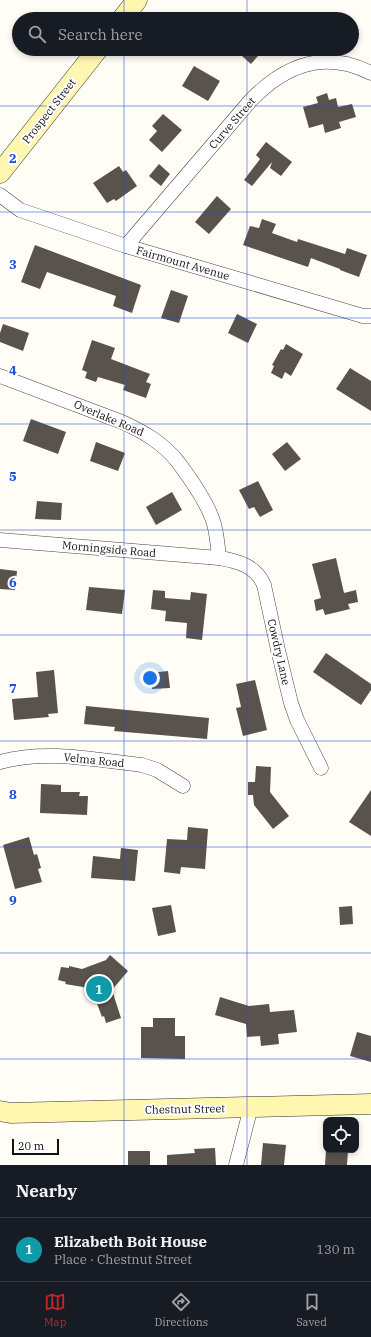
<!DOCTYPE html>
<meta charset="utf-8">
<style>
body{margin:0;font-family:"IBM Plex Serif",serif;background:#242831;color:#f1f3f6}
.controls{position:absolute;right:12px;bottom:12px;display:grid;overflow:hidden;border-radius:8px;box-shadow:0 2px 6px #0003}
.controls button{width:36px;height:36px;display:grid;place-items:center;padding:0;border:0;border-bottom:1px solid #363941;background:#171b24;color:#f1f3f6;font:20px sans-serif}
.scale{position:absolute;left:12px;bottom:10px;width:47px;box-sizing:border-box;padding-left:4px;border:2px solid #111;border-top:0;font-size:11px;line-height:14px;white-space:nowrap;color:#111;-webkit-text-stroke:3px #fff;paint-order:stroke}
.you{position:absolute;left:150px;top:678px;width:14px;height:14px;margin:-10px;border:3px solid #fff;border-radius:50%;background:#1a73e8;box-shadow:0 0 0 6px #1a73e833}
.badge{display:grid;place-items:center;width:26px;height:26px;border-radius:50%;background:#c4262e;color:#fff;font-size:13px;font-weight:700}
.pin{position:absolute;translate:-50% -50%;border:2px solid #fff;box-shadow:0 1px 4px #0006}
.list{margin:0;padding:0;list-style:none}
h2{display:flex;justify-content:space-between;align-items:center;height:52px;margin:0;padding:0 16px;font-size:17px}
h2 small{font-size:13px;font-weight:400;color:#9ea1a6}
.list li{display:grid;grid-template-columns:26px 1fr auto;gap:12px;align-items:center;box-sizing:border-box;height:64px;padding:0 16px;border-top:1px solid #363941}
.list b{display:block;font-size:15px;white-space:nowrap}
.list p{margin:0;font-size:13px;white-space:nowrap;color:#9ea1a6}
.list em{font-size:13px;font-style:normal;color:#9ea1a6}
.icon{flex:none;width:22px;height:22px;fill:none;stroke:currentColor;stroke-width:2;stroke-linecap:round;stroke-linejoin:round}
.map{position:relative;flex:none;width:371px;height:1165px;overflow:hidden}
.search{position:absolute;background:#171b24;box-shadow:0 2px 6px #0003;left:12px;right:12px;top:12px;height:44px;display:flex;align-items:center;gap:10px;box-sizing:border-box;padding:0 14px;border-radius:22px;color:#9ea1a6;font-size:15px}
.sheet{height:116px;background:#171b24}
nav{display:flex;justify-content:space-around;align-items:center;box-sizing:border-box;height:56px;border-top:1px solid #363941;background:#171b24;font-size:11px;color:#9ea1a6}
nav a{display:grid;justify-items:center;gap:2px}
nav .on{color:#c4262e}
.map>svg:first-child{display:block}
</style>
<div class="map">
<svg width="371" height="1165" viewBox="0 0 371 1165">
<rect width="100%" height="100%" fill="#fffdf5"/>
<g fill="#5a524d">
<polygon points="234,49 264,49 251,64"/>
<polygon points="194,66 220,81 208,101 182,86"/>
<polygon points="327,93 329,100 336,98 338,107 352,104 356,117 339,122 341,128 325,133 323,124 309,128 303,107 318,103 316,97"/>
<polygon points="163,114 182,130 162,152 149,140 157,131 152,126"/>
<polygon points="266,142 292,162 281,176 270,168 272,162 252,186 244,180 260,159 256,155"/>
<polygon points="159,164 170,174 161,186 149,176"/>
<polygon points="119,166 123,172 126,170 137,186 116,201 114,199 107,203 93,183"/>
<polygon points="217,196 231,209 209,234 195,222"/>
<polygon points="262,219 276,224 272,233 297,242 298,239 345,254 347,248 367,255 359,277 340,270 340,269 311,258 308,267 243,245 250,226 259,228"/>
<polygon points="35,245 141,285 132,313 113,306 116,296 47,272 40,289 21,282"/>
<polygon points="171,290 188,296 179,323 161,318"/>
<polygon points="237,314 257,324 248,343 228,333"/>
<polygon points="3,324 29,333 23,351 0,342 0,333"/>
<polygon points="92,340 115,348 111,359 150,374 146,382 151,384 146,398 123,390 125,385 98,377 96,382 85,378 87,372 82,370"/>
<polygon points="286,344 303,354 291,376 285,372 282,379 271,373 274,366 272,365 281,349 283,350"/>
<polygon points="350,368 371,381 371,411 336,389"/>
<polygon points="31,419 66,432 58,454 23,441"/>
<polygon points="96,442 125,453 118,471 90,461"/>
<polygon points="287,442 301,459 285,471 272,454"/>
<polygon points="258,481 273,510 260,517 254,507 249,509 239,490"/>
<polygon points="172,492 182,510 156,525 146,507"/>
<polygon points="37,501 62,503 61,520 35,519"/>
<polygon points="336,558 344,593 356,590 358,602 348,604 350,609 325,615 323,609 316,611 314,600 321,598 312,564"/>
<polygon points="0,569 17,571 15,590 0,589"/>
<polygon points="89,587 125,590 122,614 86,610"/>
<polygon points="153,590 165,591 165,598 190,600 191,592 207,594 202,640 186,638 187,623 165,621 166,611 151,609"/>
<polygon points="326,653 371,684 371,690 361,705 313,672"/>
<polygon points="54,670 58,713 48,714 49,717 14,720 12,699 38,697 36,672"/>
<polygon points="168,671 170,688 152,689 150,673"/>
<polygon points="255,680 267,730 243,736 236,708 241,707 236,684"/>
<polygon points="86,706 209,718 207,739 114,731 115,727 84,724"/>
<polygon points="256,766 271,767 270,792 289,816 273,829 254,805 253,795 248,795 248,782 255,782"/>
<polygon points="41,784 61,785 61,792 80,792 79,796 88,796 87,815 40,813"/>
<polygon points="371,790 371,836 349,822"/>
<polygon points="188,827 208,829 205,869 181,867 180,874 164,872 167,839 187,840"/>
<polygon points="29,837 34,855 37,854 41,868 38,869 42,882 15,889 3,845"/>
<polygon points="121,848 138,850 135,881 91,878 93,856 120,859"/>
<polygon points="171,905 176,932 158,936 152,908"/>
<polygon points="352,906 353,924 340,925 339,907"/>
<polygon points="110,955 128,971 112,990 121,1018 106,1023 104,1016 102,1017 95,998 83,987 65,984 66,982 58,980 61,967 69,968 69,966 82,969 106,960"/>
<polygon points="220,997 249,1006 269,1004 270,1012 294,1010 297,1032 278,1034 279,1044 261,1046 260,1036 247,1037 246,1024 215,1015"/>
<polygon points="153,1018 175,1018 175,1036 185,1036 185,1059 141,1058 141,1027 153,1027"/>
<polygon points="357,1032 371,1036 371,1062 350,1056"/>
<polygon points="263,1143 286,1145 284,1165 261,1165"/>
<polygon points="215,1148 216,1165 167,1165 167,1155 195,1153 194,1149"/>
<polygon points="326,1150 348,1150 347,1165 325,1165"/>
<rect x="128" y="1151" width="22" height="14"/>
</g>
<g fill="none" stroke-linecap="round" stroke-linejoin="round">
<g stroke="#444" stroke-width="15">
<g id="street">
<polyline points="0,195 20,210 126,246 363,316 371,316"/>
<path d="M126 246 251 100C286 64 325 50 371 73"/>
<path d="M0 376 122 422C144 432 163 443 178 462 190 478 209 506 214 524 217 535 218 547 219 558"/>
<path d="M0 540 219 558C238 561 256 566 264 585L278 650 291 703 297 720 321 768"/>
<path d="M0 762C46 749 95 760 142 765L157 770 183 786"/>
<polyline points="236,1165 251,1107"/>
</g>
</g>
<g stroke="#333" stroke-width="21">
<g id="secondary">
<polyline points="122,19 137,0"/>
<polyline points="0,173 98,49"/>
<polyline points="0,1111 11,1113 371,1104"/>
</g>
</g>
<use href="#street" stroke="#fff" stroke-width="14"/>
<use href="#secondary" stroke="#fff6b0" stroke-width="20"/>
</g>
<path fill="none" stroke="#1d4ed8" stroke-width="1" stroke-opacity="0.55" d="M124 0V19M247 0V19M124 49V1165M247 49V1165M0 106H371M0 212H371M0 318H371M0 424H371M0 530H371M0 635H371M0 741H371M0 847H371M0 953H371M0 1059H371"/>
<g text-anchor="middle" stroke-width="4" stroke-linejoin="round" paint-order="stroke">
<g font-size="11" fill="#111" stroke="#fff">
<text transform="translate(49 111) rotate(-52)" y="4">Prospect Street</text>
<text transform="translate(232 123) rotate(-49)" y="4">Curve Street</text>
<text transform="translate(183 263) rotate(16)" y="4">Fairmount Avenue</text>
<text transform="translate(109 418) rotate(23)" y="4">Overlake Road</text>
<text transform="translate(109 549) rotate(5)" y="4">Morningside Road</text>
<text transform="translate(279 652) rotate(77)" y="4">Cowdry Lane</text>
<text transform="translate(94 760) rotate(6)" y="4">Velma Road</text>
<text transform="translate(185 1109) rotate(-1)" y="4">Chestnut Street</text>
</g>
</g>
<g font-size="13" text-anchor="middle" font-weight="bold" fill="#1d4ed8" stroke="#fff" stroke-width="4" stroke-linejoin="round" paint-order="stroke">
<text x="13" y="163">2</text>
<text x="13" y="269">3</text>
<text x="13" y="375">4</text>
<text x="13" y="481">5</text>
<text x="13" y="587">6</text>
<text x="13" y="693">7</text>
<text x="13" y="799">8</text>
<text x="13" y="905">9</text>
</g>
</svg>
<div class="controls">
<button><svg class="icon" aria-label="locate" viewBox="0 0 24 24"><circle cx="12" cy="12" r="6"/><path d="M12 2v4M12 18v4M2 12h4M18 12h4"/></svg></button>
</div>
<div class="scale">20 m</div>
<div class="you"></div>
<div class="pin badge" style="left:99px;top:989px;background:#0f9aa8">1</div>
<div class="search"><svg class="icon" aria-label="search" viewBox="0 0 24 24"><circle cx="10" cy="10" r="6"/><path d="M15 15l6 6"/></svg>Search here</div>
</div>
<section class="sheet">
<h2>Nearby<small></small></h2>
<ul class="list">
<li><span class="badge" style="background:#0f9aa8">1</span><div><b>Elizabeth Boit House</b><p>Place · Chestnut Street</p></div><em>130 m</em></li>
</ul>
</section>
<nav>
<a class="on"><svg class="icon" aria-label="map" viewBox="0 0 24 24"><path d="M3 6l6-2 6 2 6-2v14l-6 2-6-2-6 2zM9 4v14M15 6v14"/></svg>Map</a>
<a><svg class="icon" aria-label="directions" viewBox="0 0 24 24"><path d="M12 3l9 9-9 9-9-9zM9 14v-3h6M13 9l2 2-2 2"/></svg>Directions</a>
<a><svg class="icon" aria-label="saved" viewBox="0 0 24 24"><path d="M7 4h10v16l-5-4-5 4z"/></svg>Saved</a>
</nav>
